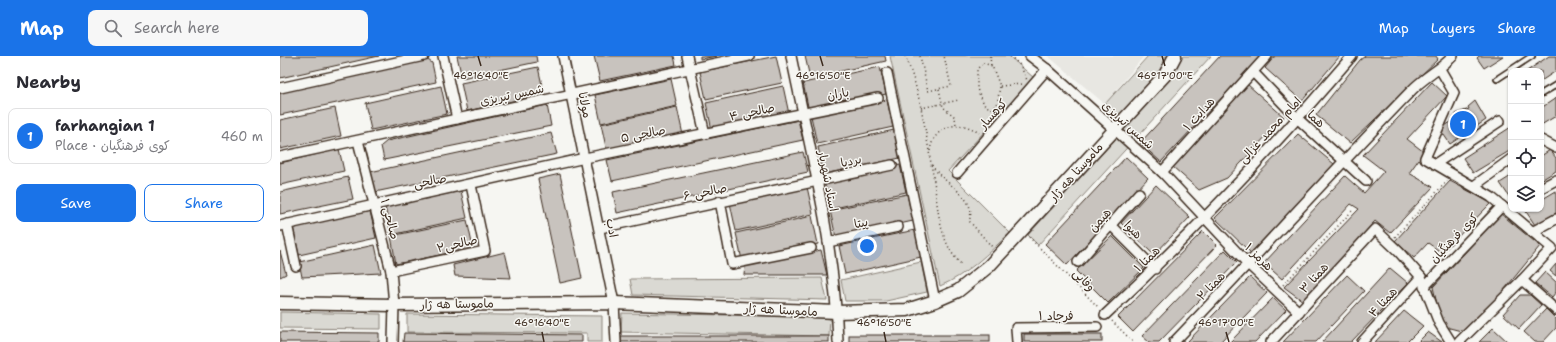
<!DOCTYPE html>
<meta charset="utf-8">
<style>
body{margin:0;font-family:"Shantell Sans","Playpen Sans Arabic",sans-serif;background:#f7f7f7;color:#2b2b33}
.controls{position:absolute;right:12px;top:12px;display:grid;overflow:hidden;border-radius:8px;box-shadow:0 1px 3px #0004}
.controls button{width:36px;height:36px;display:grid;place-items:center;padding:0;border:0;border-bottom:1px solid #e1e1e2;background:#fff;color:#2b2b33;font:20px sans-serif}
.you{position:absolute;left:587px;top:190px;width:14px;height:14px;margin:-10px;border:3px solid #fff;border-radius:50%;background:#1a73e8;box-shadow:0 0 0 6px #1a73e833}
.badge{display:grid;place-items:center;width:26px;height:26px;border-radius:50%;background:#1a73e8;color:#fff;font-size:13px;font-weight:700}
.pin{position:absolute;translate:-50% -50%;border:2px solid #fff;box-shadow:0 1px 4px #0006}
.list{margin:0;padding:0;list-style:none}
h2{display:flex;justify-content:space-between;align-items:center;height:52px;margin:0;padding:0 16px;font-size:17px}
h2 small{font-size:13px;font-weight:400;color:#7c7c81}
.list li{display:grid;grid-template-columns:26px 1fr auto;gap:12px;align-items:center;box-sizing:border-box;height:56px;margin:0 8px 8px;padding:0 8px;border:1px solid #e1e1e2;border-radius:8px}
.list b{display:block;font-size:15px;white-space:nowrap}
.list p{margin:0;font-size:13px;white-space:nowrap;color:#7c7c81}
.list em{font-size:13px;font-style:normal;color:#7c7c81}
.actions{display:flex;gap:8px;padding:12px 16px}
.actions a{flex:1;padding:9px 0;border:1px solid #1a73e8;border-radius:8px;text-align:center;font-size:14px;color:#1a73e8}
.actions .main{background:#1a73e8;color:#fff}
.icon{flex:none;width:22px;height:22px;fill:none;stroke:currentColor;stroke-width:2;stroke-linecap:round;stroke-linejoin:round}
.map{position:relative;flex:none;width:1276px;height:286px;overflow:hidden}
header{display:flex;align-items:center;gap:24px;box-sizing:border-box;height:56px;padding:0 20px;background:#1a73e8;color:#fff}
header strong{font-size:19px}
nav{display:flex;gap:22px;margin-inline-start:auto;font-size:14px}
.search{width:280px;height:36px;background:#f7f7f7;display:flex;align-items:center;gap:10px;box-sizing:border-box;padding:0 14px;border-radius:8px;color:#7c7c81;font-size:15px}
main{display:flex}
aside{flex:1;background:#fff}
.map>svg:first-child{display:block}
</style>
<header>
<strong>Map</strong>
<div class="search"><svg class="icon" aria-label="search" viewBox="0 0 24 24"><circle cx="10" cy="10" r="6"/><path d="M15 15l6 6"/></svg>Search here</div>
<nav><a>Map</a><a>Layers</a><a>Share</a></nav>
</header>
<main>
<aside>
<h2>Nearby<small></small></h2>
<ul class="list">
<li><span class="badge">1</span><div><b>farhangian 1</b><p>Place · کوی فرهنگیان</p></div><em>460 m</em></li>
</ul>
<div class="actions"><a class="main">Save</a><a>Share</a></div>
</aside>
<div class="map">
<svg width="1276" height="286" viewBox="0 0 1276 286">
<rect width="100%" height="100%" fill="#f6f6f2"/>
<filter id="ink" filterUnits="userSpaceOnUse"><feTurbulence type="fractalNoise" baseFrequency=".025" numOctaves="2"/><feDisplacementMap in="SourceGraphic" scale="8" xChannelSelector="R" yChannelSelector="G"/><feConvolveMatrix kernelMatrix="1 2 1 2 8 2 1 2 1" color-interpolation-filters="sRGB"/></filter>
<g filter="url(#ink)">
<polygon fill="#e8e7e2" points="768,0 864,0 825,48"/>
<g fill="#dad9d3" stroke="#8a8278">
<path d="M610 0H729L754 22 668 115 730 177C708 197 687 219 660 230Z"/>
<polygon points="868,0 887,0 880,14 836,64 823,52 825,48"/>
<polygon points="903,0 931,0 758,189 748,179 881,33"/>
<polygon points="641,206 647,236 606,245 565,245 561,224"/>
<polygon points="542,222 547,244 353,239 350,223"/>
<polygon points="0,256 101,258 101,273 0,272"/>
<polygon points="342,257 550,261 549,280 341,276"/>
<polygon points="127,258 322,260 322,286 307,286 307,277 127,276"/>
</g>
<g fill="#c8c3be" stroke="#3b2a1e">
<polygon points="0,0 99,0 0,22"/>
<polygon points="177,0 256,0 257,6 182,22"/>
<polygon points="314,0 394,0 396,9 320,25"/>
<polygon points="420,0 437,0 420,3"/>
<polygon points="496,0 502,27 426,43 420,16"/>
<polygon points="525,0 605,0 606,5 530,22"/>
<polygon points="940,0 981,0 881,106 860,87"/>
<polygon points="995,0 1060,0 1022,45 985,12"/>
<polygon points="1085,0 1156,0 1158,3 1070,87 1036,59 1080,4"/>
<polygon points="1199,0 1223,0 1204,12 1197,2"/>
<polygon points="1269,0 1276,0 1276,15 1261,25 1261,15 1247,15"/>
<polygon points="148,4 152,7 156,26 0,59 0,34"/>
<polygon points="258,11 264,38 187,55 181,27"/>
<polygon points="600,11 606,38 529,55 523,27"/>
<polygon points="391,23 397,50 321,67 315,39"/>
<polygon points="1152,26 1167,40 1127,83 1144,96 1129,117 1153,131 1110,177 1095,165 1023,245 1004,231 1079,153 1071,148 1002,223 984,207 1065,120 1084,137 1104,115 1083,99"/>
<polygon points="967,28 1004,61 947,122 919,134 893,111"/>
<polygon points="161,30 167,58 91,74 85,47"/>
<polygon points="503,30 509,58 432,74 426,47"/>
<polygon points="1276,42 1276,60 1261,69 1261,52"/>
<polygon points="607,44 613,71 537,88 531,60"/>
<polygon points="1195,45 1206,64 1170,88 1160,73 1177,62 1176,58 1189,53 1188,51"/>
<polygon points="267,49 271,70 104,104 101,90 107,85"/>
<polygon points="397,51 403,79 327,96 321,68"/>
<polygon points="55,52 61,80 0,93 0,64"/>
<polygon points="518,64 523,84 332,125 327,104"/>
<polygon points="1231,71 1231,94 1193,117 1183,102"/>
<polygon points="614,74 620,102 544,118 538,91"/>
<polygon points="271,77 277,98 95,136 90,116"/>
<polygon points="1018,78 1054,108 971,197 935,162"/>
<polygon points="59,93 64,115 0,129 0,107"/>
<polygon points="1270,94 1276,102 1276,115 1261,124 1261,100"/>
<polygon points="523,96 528,116 337,157 333,136"/>
<polygon points="846,101 868,122 787,209 765,188"/>
<polygon points="620,109 626,136 550,153 544,125"/>
<polygon points="280,118 302,222 280,227 258,123"/>
<polygon points="1231,120 1231,141 1230,142 1220,127"/>
<polygon points="68,121 73,143 0,158 0,136"/>
<polygon points="1170,125 1211,147 1162,197 1148,187 1134,202 1115,185"/>
<polygon points="876,129 910,161 874,199 841,167"/>
<polygon points="527,131 533,158 456,175 450,147"/>
<polygon points="181,135 187,162 111,179 105,151"/>
<polygon points="1276,135 1276,157 1255,169 1245,154 1261,153 1261,144"/>
<polygon points="627,138 633,165 556,182 550,154"/>
<polygon points="90,155 96,182 19,199 13,171"/>
<polygon points="1221,158 1260,190 1189,277 1162,270 1153,231"/>
<polygon points="532,160 538,188 462,204 456,177"/>
<polygon points="187,164 193,192 116,208 111,180"/>
<polygon points="635,174 641,201 565,218 559,190"/>
<polygon points="923,175 937,189 853,276 838,261"/>
<polygon points="832,180 864,212 828,247 796,215"/>
<polygon points="95,189 101,217 22,221 19,206"/>
<polygon points="541,194 547,219 464,219 465,210"/>
<polygon points="945,194 957,206 879,286 869,286 862,280"/>
<polygon points="0,195 6,218 0,221"/>
<polygon points="225,196 231,222 175,220 173,209"/>
<polygon points="1276,208 1276,220 1270,215"/>
<polygon points="1110,212 1128,227 1071,286 1042,286"/>
<polygon points="1265,216 1276,226 1276,236 1272,241 1255,227"/>
<polygon points="1067,219 1084,235 1036,286 1003,286"/>
<polygon points="970,221 987,237 940,286 907,286"/>
<polygon points="1240,239 1250,239 1261,249 1239,273 1223,258"/>
<polygon points="993,242 1006,254 975,286 950,286"/>
<polygon points="1266,253 1276,263 1276,272 1263,286 1255,286 1244,276"/>
<polygon points="1124,255 1143,270 1127,286 1095,286"/>
<polygon points="1213,272 1228,286 1199,286"/>
<polygon points="0,276 99,277 99,286 0,286"/>
<polygon points="1148,276 1162,286 1138,286"/>
<polygon points="124,277 302,279 302,286 123,286"/>
<rect x="744" y="278" width="78" height="8"/>
<rect x="569" y="279" width="141" height="7"/>
<rect x="341" y="280" width="208" height="6"/>
</g>
<g fill="none" stroke-linecap="round" stroke-linejoin="round">
<g stroke="#3b2a1e" stroke-width="8">
<g id="service">
<polyline points="1217,23 1252,0"/>
<polyline points="1261,38 1276,29"/>
</g>
</g>
<g stroke="#3b2a1e" stroke-width="12">
<g id="minor">
<polyline points="163,0 177,63"/>
<polyline points="283,0 334,247 336,286"/>
<polyline points="407,0 425,78"/>
<path d="M511 0C530 94 555 189 558 286"/>
<polyline points="750,0 767,13 882,116 969,209 1019,256"/>
<polyline points="1160,13 1174,37 1145,102 1211,141 1272,192 1242,224 1179,286"/>
<polyline points="973,16 1017,62 1086,125"/>
<polyline points="607,17 655,245"/>
<polyline points="0,32 144,0"/>
<polyline points="1261,84 1276,92"/>
<polyline points="78,85 111,215 114,249 113,286"/>
<polyline points="0,101 469,0"/>
<polyline points="1155,108 1220,65"/>
<polyline points="882,116 987,0"/>
<polyline points="677,117 767,13"/>
<polyline points="1194,130 1231,103"/>
<polyline points="1261,132 1276,124"/>
<polyline points="440,145 452,208 531,192"/>
<polyline points="7,168 16,210"/>
<polyline points="0,170 305,102 598,42"/>
<polyline points="832,170 875,213"/>
<polyline points="320,172 612,109"/>
<polyline points="1252,176 1276,163"/>
<polyline points="548,186 618,171"/>
<polyline points="798,206 859,137"/>
<polyline points="111,215 205,195 191,129"/>
<polyline points="1242,224 1276,254"/>
<polyline points="1144,231 1222,150"/>
<path d="M825 259C912 178 995 90 1072 0"/>
<polyline points="737,286 736,272 817,271"/>
<path d="M894 286C974 203 1051 117 1131 35 1144 21 1160 14 1173 0"/>
<polyline points="991,286 1095,173 1119,196 1141,221 1159,267 1171,286"/>
<polyline points="1082,286 1141,221"/>
</g>
</g>
<g stroke="#3b2a1e" stroke-width="15">
<polyline id="secondary" points="0,247 114,249 334,247 557,256 627,254 655,245 678,235 709,210 885,19 895,0"/>
</g>
<g stroke="#3b2a1e" stroke-width="1.5" stroke-dasharray="1 3" stroke-linecap="butt">
<path d="M625 0C641 37 646 79 653 119 658 149 658 186 681 208"/>
<polyline points="640,0 648,35 671,30 664,0"/>
<polyline points="710,0 711,10"/>
<polyline points="730,0 740,9 747,24"/>
<polygon points="703,7 712,10 720,30 717,49 712,52 705,50 697,33 697,13"/>
<polyline points="720,30 742,28"/>
<polyline points="659,33 663,51 675,61 676,69"/>
<polyline points="641,52 679,44"/>
<path d="M650 95C653 70 680 62 699 77"/>
<path d="M652 109C661 127 699 141 689 165L713 192"/>
<polyline points="749,181 819,252"/>
<polyline points="1115,181 1167,125"/>
<polyline points="1003,229 1072,155"/>
<polyline points="832,265 853,286"/>
</g>
<use href="#service" stroke="#f6f6f2" stroke-width="4.5"/>
<use href="#minor" stroke="#f6f6f2" stroke-width="9"/>
<use href="#secondary" stroke="#f6f6f2" stroke-width="12"/>
</g>
</g>
<path fill="none" stroke="#3b2a1e" stroke-width="1.5" d="M198 0 201 10M540 0 543 10M882 0 885 10M262 276 264 286M604 276 606 286M946 276 949 286"/>
<g text-anchor="middle" stroke-width="3" stroke-linejoin="round" paint-order="stroke">
<g font-size="12" fill="#3b2a1e" stroke="#f6f6f2">
<text transform="translate(558 38) rotate(-11)" y="4">باران</text>
<text transform="translate(232 39) rotate(-12)" y="4">شمس تبریزی</text>
<text transform="translate(305 49) rotate(78)" y="4">مولانا</text>
<text transform="translate(472 56) rotate(-12)" y="4">صالحی ۴</text>
<text transform="translate(713 58) rotate(-48)" y="4">کوهسار</text>
<text transform="translate(919 58) rotate(-48)" y="4">هدایت ۱</text>
<text transform="translate(1036 63) rotate(43)" y="4">هما</text>
<text transform="translate(848 69) rotate(42)" y="4">شمس تبریزی</text>
<text transform="translate(990 74) rotate(-47)" y="4">امام محمد غزالی</text>
<text transform="translate(363 78) rotate(-11)" y="4">صالحی ۵</text>
<text transform="translate(571 105) rotate(-12)" y="4">بردیا</text>
<text transform="translate(796 116) rotate(-48)" y="4">ماموستا هه ژار</text>
<text transform="translate(150 125) rotate(-11)" y="4">صالحی</text>
<text transform="translate(548 125) rotate(79)" y="4">استاد شهریار</text>
<text transform="translate(425 136) rotate(-12)" y="4">صالحی ۶</text>
<text transform="translate(110 163) rotate(75)" y="4">صالحی ۱</text>
<text transform="translate(820 164) rotate(-48)" y="4">هیمن</text>
<text transform="translate(581 167) rotate(-12)" y="4">پیتا</text>
<text transform="translate(332 172) rotate(79)" y="4">ادب</text>
<text transform="translate(853 174) rotate(45)" y="4">هیوا</text>
<text transform="translate(1174 182) rotate(-46)" y="4">کوی فرهنگیان</text>
<text transform="translate(177 188) rotate(-13)" y="4">صالحی۲</text>
<text transform="translate(979 201) rotate(44)" y="4">هرمز ۱</text>
<text transform="translate(867 203) rotate(-44)" y="4">همتا ۱</text>
<text transform="translate(1034 222) rotate(-48)" y="4">همتا ۳</text>
<text transform="translate(804 224) rotate(46)" y="4">وفایی</text>
<text transform="translate(931 230) rotate(-46)" y="4">همتا ۲</text>
<text transform="translate(1103 246) rotate(-47)" y="4">همتا ۴</text>
<text transform="translate(177 248) rotate(-1)" y="4">ماموستا هه ژار</text>
<text transform="translate(501 254) rotate(3)" y="4">ماموستا هه ژار</text>
<text x="776" y="264">فرجاد ۱</text>
</g>
</g>
<g font-size="10" text-anchor="middle" fill="#3b2a1e" stroke="#f6f6f2" stroke-width="3" stroke-linejoin="round" paint-order="stroke">
<text x="201" y="23">46°16'40"E</text>
<text x="543" y="23">46°16'50"E</text>
<text x="885" y="23">46°17'00"E</text>
<text x="262" y="270">46°16'40"E</text>
<text x="604" y="270">46°16'50"E</text>
<text x="946" y="270">46°17'00"E</text>
</g>
</svg>
<div class="controls">
<button>+</button>
<button>−</button>
<button><svg class="icon" aria-label="locate" viewBox="0 0 24 24"><circle cx="12" cy="12" r="6"/><path d="M12 2v4M12 18v4M2 12h4M18 12h4"/></svg></button>
<button><svg class="icon" aria-label="layers" viewBox="0 0 24 24"><path d="M12 4l9 5-9 5-9-5zM3 14l9 5 9-5"/></svg></button>
</div>
<div class="you"></div>
<div class="pin badge" style="left:1183px;top:68px">1</div>
</div>
</main>
